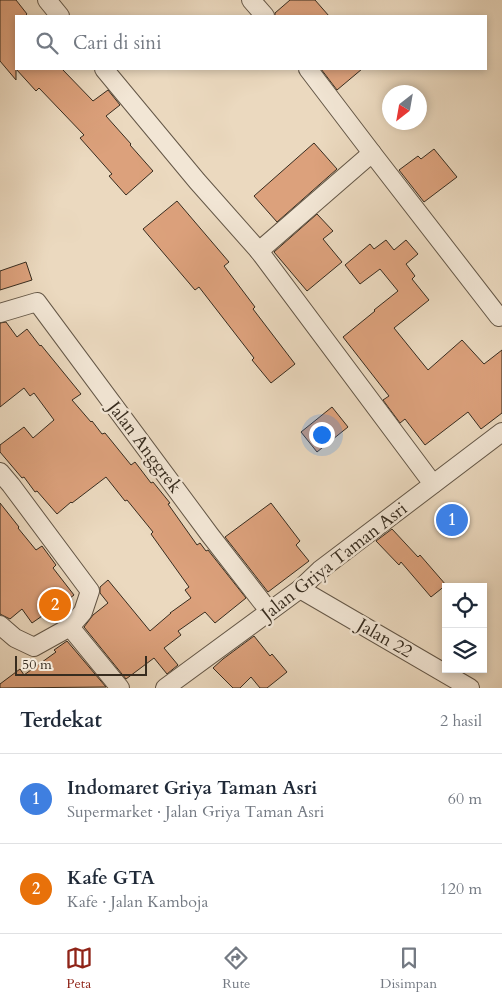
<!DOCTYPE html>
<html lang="id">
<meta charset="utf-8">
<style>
body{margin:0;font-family:Cardo,serif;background:#f2f2f3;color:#1f2937}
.controls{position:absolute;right:15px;bottom:15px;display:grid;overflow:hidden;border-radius:0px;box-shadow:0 2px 8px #0003}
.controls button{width:45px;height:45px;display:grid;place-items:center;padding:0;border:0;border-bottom:1px solid #e0e1e3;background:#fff;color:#1f2937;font:25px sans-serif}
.compass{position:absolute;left:382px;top:85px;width:45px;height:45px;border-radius:50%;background:#fff;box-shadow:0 2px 8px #0003;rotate:211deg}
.scale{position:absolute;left:15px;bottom:12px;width:132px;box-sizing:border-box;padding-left:5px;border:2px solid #372c1f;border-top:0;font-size:14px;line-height:18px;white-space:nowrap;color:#372c1f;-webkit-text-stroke:4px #f2e6d5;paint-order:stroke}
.you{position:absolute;left:321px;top:434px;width:18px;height:18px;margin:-12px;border:4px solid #fff;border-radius:50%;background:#1a73e8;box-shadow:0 0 0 8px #1a73e833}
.badge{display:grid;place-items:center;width:32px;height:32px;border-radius:50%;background:#8f2418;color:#fff;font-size:16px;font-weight:700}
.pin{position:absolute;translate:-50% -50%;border:2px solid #fff;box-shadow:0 1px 5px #0006}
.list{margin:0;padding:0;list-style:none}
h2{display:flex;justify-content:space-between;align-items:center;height:65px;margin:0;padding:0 20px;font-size:21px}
h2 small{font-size:16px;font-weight:400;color:#747a83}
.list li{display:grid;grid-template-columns:32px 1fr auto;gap:15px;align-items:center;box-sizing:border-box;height:90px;padding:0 20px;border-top:1px solid #e0e1e3}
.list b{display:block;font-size:19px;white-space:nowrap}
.list p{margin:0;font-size:16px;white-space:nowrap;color:#747a83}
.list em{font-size:16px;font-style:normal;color:#747a83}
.icon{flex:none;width:28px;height:28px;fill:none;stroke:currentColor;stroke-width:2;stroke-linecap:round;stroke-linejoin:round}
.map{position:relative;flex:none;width:502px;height:688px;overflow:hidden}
.search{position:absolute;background:#fff;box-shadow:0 2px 8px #0003;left:15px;right:15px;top:15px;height:55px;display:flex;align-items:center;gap:12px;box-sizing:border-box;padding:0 18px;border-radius:0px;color:#747a83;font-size:19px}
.sheet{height:245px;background:#fff}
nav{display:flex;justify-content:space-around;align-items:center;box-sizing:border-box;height:70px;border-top:1px solid #e0e1e3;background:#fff;font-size:14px;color:#747a83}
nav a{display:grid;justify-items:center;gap:2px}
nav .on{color:#8f2418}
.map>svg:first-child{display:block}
</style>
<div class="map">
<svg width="502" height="688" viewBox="0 0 502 688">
<rect width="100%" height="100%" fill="#ebd9bf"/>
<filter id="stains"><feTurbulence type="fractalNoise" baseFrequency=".004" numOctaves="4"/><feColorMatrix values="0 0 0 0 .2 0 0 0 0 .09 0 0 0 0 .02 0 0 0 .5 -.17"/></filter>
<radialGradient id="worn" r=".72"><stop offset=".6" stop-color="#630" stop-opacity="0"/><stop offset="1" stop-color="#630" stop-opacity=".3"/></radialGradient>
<g fill="#dca17c" stroke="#372c1f">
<polygon points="0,0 16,0 27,14 25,16 16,16 16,69 62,69 93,101 108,90 120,105 106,116 131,144 130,145 153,171 126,195 109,176 112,174 80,138 84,135 39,88 36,91 16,69 16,80 0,61"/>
<polygon points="290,0 315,0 329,16 275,16 275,13"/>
<polygon points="321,69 362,69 337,90"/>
<polygon points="314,143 337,169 277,222 254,196"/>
<polygon points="434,149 457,177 424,202 399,170 418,156 421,159"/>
<polygon points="177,201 229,262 224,266 255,307 253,309 295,364 271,383 252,360 254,358 199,287 195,290 143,229"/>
<polygon points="317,214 333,231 323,239 342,262 307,291 274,252"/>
<polygon points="386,240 394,250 406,240 418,254 406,264 415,276 412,279 429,300 394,328 428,370 462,340 484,364 502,350 502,413 481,429 468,412 425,445 405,419 400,423 383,400 389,396 343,337 375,311 374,310 398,291 380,269 360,284 345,265 370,244 374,249"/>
<polygon points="26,262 32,280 0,290 0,271"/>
<polygon points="6,322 17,337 27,329 40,346 41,345 81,394 72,400 91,422 92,421 102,434 105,433 131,465 135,462 151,483 153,482 170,503 168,504 197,545 200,543 206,551 208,550 246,598 215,623 205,612 178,631 181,635 164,648 178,665 167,674 154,658 126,679 84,627 93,615 108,603 100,593 100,587 108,580 150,631 171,613 170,613 191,598 185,590 189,587 151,534 153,532 127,500 125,501 106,477 72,503 71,502 57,514 37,491 35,492 24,477 22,478 0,452 0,445 24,427 33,438 54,420 34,393 30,396 24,388 0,407 0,323"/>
<polygon points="332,407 348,427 317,452 301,432"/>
<polygon points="0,503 19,527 18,528 36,550 42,546 56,565 53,568 74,595 47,616 45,614 32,623 22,609 10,619 0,614"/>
<polygon points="271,503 300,541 296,545 309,561 268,592 225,537"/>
<polygon points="392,529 418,557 420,555 446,585 431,597 401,562 399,565 376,541"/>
<polygon points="254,636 270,656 272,654 287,672 267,688 260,688 251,677 240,688 233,688 213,668 223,659"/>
<polygon points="67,641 106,687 0,688 0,684 20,669 24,675 56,652 54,650"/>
</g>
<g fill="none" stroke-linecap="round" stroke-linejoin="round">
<g stroke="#645747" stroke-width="20">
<g id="minor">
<polyline points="47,0 60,16"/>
<polyline points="251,0 265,16"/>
<polyline points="104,69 197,181 259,251 433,484"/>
<polyline points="308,69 372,153"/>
<polyline points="259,251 372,153 499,317"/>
<polyline points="0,313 37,302 210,535 269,611"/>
<polyline points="0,472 11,485 90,591 83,612 70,627 34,647 15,638 0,625"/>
<polyline points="300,589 470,688"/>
<polyline points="70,627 120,688"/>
<polyline points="165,688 300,589 320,570 502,432"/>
</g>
</g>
<use href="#minor" stroke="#f2e6d5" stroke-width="18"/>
</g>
<g text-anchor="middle" stroke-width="5" stroke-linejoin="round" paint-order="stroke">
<g font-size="18" fill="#372c1f" stroke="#f2e6d5">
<text transform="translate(145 447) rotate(53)" y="6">Jalan Anggrek</text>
<text transform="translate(334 561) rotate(-38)" y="6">Jalan Griya Taman Asri</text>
<text transform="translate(385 638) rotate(30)" y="6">Jalan 22</text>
</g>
</g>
<rect width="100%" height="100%" filter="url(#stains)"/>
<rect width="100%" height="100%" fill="url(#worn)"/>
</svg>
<div class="controls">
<button><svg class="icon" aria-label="locate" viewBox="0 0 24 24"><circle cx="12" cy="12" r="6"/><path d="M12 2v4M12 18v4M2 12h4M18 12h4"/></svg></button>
<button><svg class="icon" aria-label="layers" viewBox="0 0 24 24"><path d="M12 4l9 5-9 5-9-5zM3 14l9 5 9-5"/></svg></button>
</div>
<svg class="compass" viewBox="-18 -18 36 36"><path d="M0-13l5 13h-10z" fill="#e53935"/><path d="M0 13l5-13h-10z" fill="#747a83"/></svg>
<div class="scale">50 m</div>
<div class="you"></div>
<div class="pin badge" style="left:452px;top:520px;background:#3f7fe0">1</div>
<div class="pin badge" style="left:55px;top:605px;background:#e8710a">2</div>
<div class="search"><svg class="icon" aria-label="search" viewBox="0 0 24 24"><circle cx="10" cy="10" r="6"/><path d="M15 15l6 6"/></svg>Cari di sini</div>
</div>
<section class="sheet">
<h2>Terdekat<small>2 hasil</small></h2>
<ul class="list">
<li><span class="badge" style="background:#3f7fe0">1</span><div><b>Indomaret Griya Taman Asri</b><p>Supermarket · Jalan Griya Taman Asri</p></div><em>60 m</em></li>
<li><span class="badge" style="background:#e8710a">2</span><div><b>Kafe GTA</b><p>Kafe · Jalan Kamboja</p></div><em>120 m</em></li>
</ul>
</section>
<nav>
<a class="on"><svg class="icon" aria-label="map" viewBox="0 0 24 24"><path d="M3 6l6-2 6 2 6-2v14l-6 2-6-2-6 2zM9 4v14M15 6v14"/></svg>Peta</a>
<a><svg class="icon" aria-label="directions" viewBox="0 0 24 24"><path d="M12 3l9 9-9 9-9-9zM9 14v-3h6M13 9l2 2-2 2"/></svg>Rute</a>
<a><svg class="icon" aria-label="saved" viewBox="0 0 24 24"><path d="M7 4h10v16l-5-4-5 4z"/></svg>Disimpan</a>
</nav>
